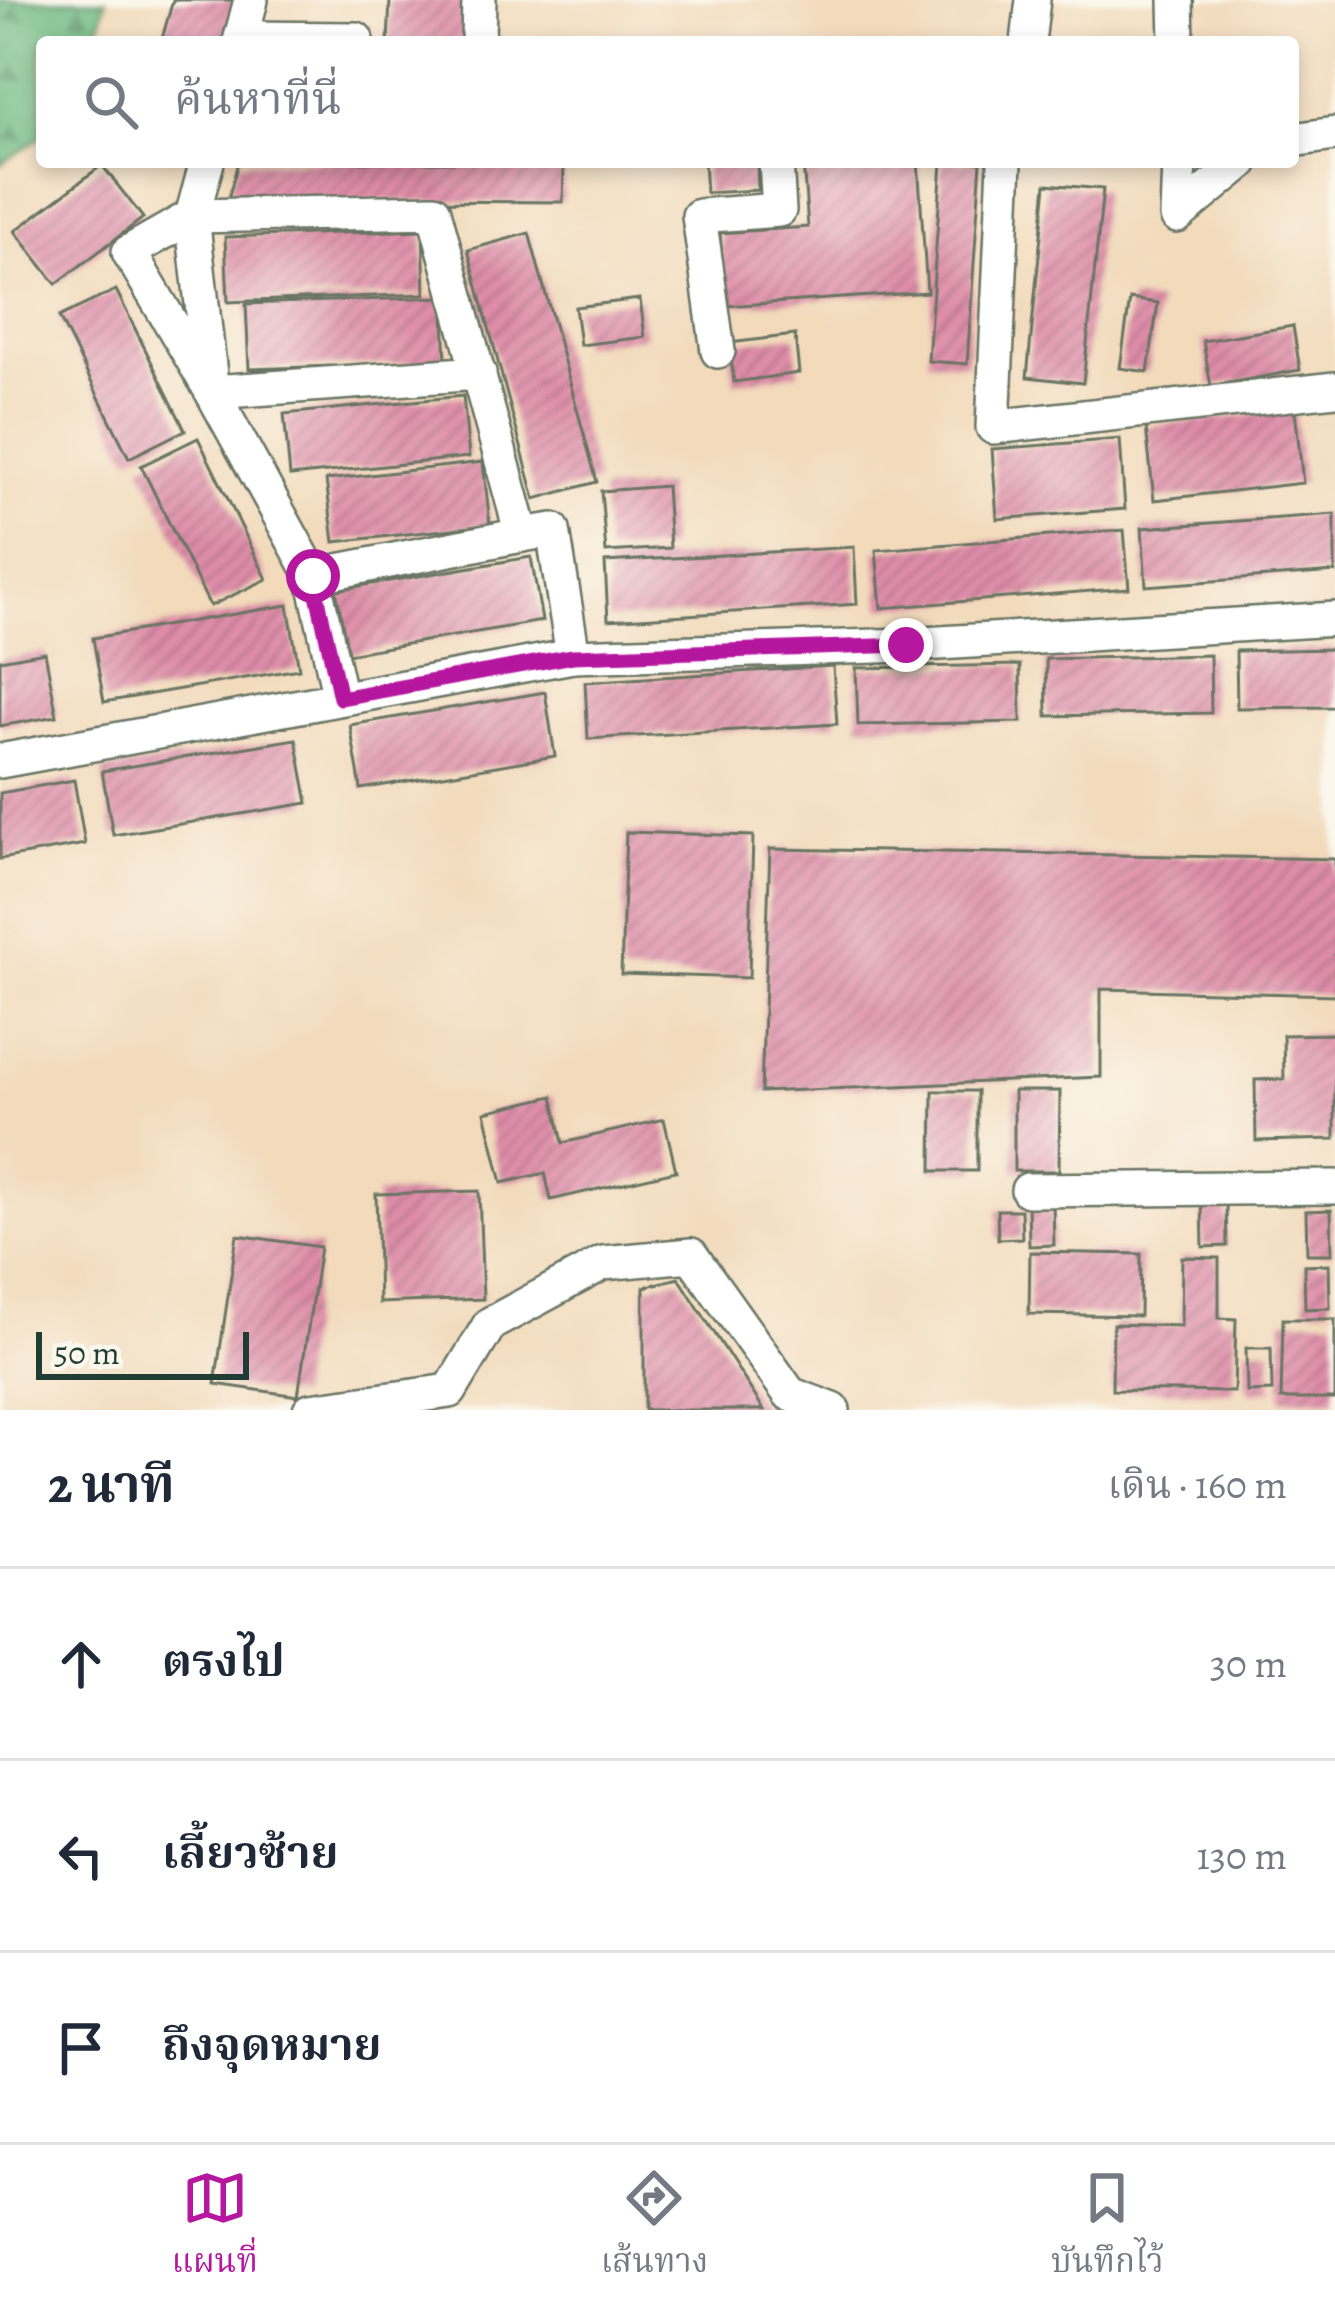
<!DOCTYPE html>
<html lang="th">
<meta charset="utf-8">
<style>
body{margin:0;font-family:Alegreya,"Noto Serif Thai",serif;background:#f2f2f3;color:#1f2937}
.scale{position:absolute;left:36px;bottom:30px;width:213px;box-sizing:border-box;padding-left:12px;border:6px solid #1f3d34;border-top:0;font-size:33px;line-height:42px;white-space:nowrap;color:#1f3d34;-webkit-text-stroke:9px #fbf7ec;paint-order:stroke}
.stop{position:absolute;width:36px;height:36px;margin:-27px;border:9px solid #b5179e;border-radius:50%;background:#fff}
.stop.end{background:#b5179e;border-color:#fff;box-shadow:0 3px 12px #0008}
.list{margin:0;padding:0;list-style:none}
h2{display:flex;justify-content:space-between;align-items:center;height:156px;margin:0;padding:0 48px;font-size:51px}
h2 small{font-size:39px;font-weight:400;color:#747a83}
.list li{display:grid;grid-template-columns:78px 1fr auto;gap:36px;align-items:center;box-sizing:border-box;height:192px;padding:0 48px;border-top:3px solid #e0e1e3}
.list b{display:block;font-size:45px;white-space:nowrap}
.list em{font-size:39px;font-style:normal;color:#747a83}
.icon{flex:none;width:66px;height:66px;fill:none;stroke:currentColor;stroke-width:2;stroke-linecap:round;stroke-linejoin:round}
.map{position:relative;flex:none;width:1335px;height:1410px;overflow:hidden}
.search{position:absolute;background:#fff;box-shadow:0 6px 18px #0003;left:36px;right:36px;top:36px;height:132px;display:flex;align-items:center;gap:30px;box-sizing:border-box;padding:0 42px;border-radius:12px;color:#747a83;font-size:45px}
.sheet{height:732px;background:#fff}
nav{display:flex;justify-content:space-around;align-items:center;box-sizing:border-box;height:168px;border-top:3px solid #e0e1e3;background:#fff;font-size:33px;color:#747a83}
nav a{display:grid;justify-items:center;gap:6px}
nav .on{color:#b5179e}
.map>svg:first-child{display:block}
</style>
<div class="map">
<svg width="1335" height="1410" viewBox="0 0 1335 1410">
<defs>
<pattern id="forest-firs" width="22" height="20" patternUnits="userSpaceOnUse" patternTransform="scale(3)"><rect width="22" height="20" fill="#72bc84"/><path d="M5 1l3.5 6h-7zM16 11l3.5 6h-7z" fill="#5d9a6d"/></pattern>
<pattern id="building-hatch" width="6" height="6" patternUnits="userSpaceOnUse" patternTransform="scale(3)"><rect width="6" height="6" fill="#df8da9"/><path d="M-1 1l2-2M0 6l6-6M5 7l2-2" fill="none" stroke="#b4748a"/></pattern>
</defs>
<rect width="100%" height="100%" fill="#fbf7ec"/>
<filter id="ink" filterUnits="userSpaceOnUse"><feTurbulence type="fractalNoise" baseFrequency=".00833" numOctaves="2"/><feDisplacementMap in="SourceGraphic" scale="24" xChannelSelector="R" yChannelSelector="G"/><feConvolveMatrix kernelMatrix="1 2 1 2 8 2 1 2 1" color-interpolation-filters="sRGB"/></filter>
<filter id="wash" filterUnits="userSpaceOnUse"><feTurbulence type="fractalNoise" baseFrequency=".004" numOctaves="4" result="noise"/><feDisplacementMap in="SourceGraphic" scale="48" xChannelSelector="R" yChannelSelector="G"/><feGaussianBlur stdDeviation="2.7" result="paint"/><feColorMatrix in="noise" values="0 0 0 0 0 0 0 0 0 0 0 0 0 0 0 0 0 1.4 0 .05"/><feComposite in="paint" operator="in"/></filter>
<g filter="url(#wash)">
<rect width="100%" height="100%" fill="#f2dabb"/>
<polygon fill="url(#forest-firs)" stroke="#487c5c" stroke-width="3" points="0,0 106,0 95,42 42,42 42,136 0,165"/>
<g id="blocks">
<g fill="url(#building-hatch)">
<polygon points="173,0 241,0 230,42 161,42"/>
<polygon points="390,0 471,0 470,42 388,42"/>
<polygon points="238,162 564,162 563,202 228,200"/>
<polygon points="704,162 757,162 758,190 706,193"/>
<polygon points="803,162 918,162 927,292 726,306 720,233 808,227"/>
<polygon points="942,162 981,162 967,364 928,361"/>
<polygon points="102,165 143,218 56,284 15,231"/>
<polygon points="1046,184 1103,189 1083,383 1027,377"/>
<polygon points="423,230 425,294 228,302 225,237"/>
<polygon points="529,233 597,482 535,499 468,250"/>
<polygon points="116,290 185,430 129,458 59,317"/>
<polygon points="443,297 446,362 249,369 246,304"/>
<polygon points="640,299 645,337 580,345 575,307"/>
<polygon points="1130,299 1158,303 1148,372 1120,368"/>
<polygon points="1293,326 1300,370 1211,386 1203,341"/>
<polygon points="795,335 799,373 734,382 729,343"/>
<polygon points="463,396 469,457 290,476 284,414"/>
<polygon points="1295,410 1303,483 1154,500 1146,427"/>
<polygon points="198,438 267,579 210,606 141,466"/>
<polygon points="1120,439 1125,509 997,519 992,449"/>
<polygon points="483,462 490,525 334,542 326,480"/>
<polygon points="666,486 670,548 606,552 601,491"/>
<polygon points="1335,514 1335,572 1146,586 1142,528"/>
<polygon points="1124,530 1129,588 881,608 876,550"/>
<polygon points="854,547 857,604 608,620 605,562"/>
<polygon points="531,557 542,621 348,654 336,590"/>
<polygon points="288,605 299,669 104,702 93,638"/>
<polygon points="1335,649 1335,707 1237,708 1236,651"/>
<polygon points="45,652 57,716 0,726 0,660"/>
<polygon points="1210,655 1211,713 1047,716 1046,659"/>
<polygon points="1020,665 1021,722 858,725 856,668"/>
<polygon points="833,666 837,724 588,739 585,682"/>
<polygon points="545,692 555,756 361,789 350,725"/>
<polygon points="296,739 308,803 113,835 102,771"/>
<polygon points="74,780 85,844 0,859 0,793"/>
<polygon points="626,832 753,836 749,978 621,974"/>
<polygon points="770,849 1335,859 1335,995 1101,989 1101,1077 761,1092"/>
<polygon points="1335,1034 1335,1139 1256,1141 1255,1080 1284,1079 1283,1035"/>
<polygon points="933,1091 977,1091 977,1171 932,1171"/>
<polygon points="1014,1091 1060,1091 1059,1171 1014,1171"/>
<polygon points="553,1096 563,1143 664,1119 676,1171 551,1200 545,1173 502,1183 485,1112"/>
<polygon points="479,1191 483,1299 379,1303 376,1194"/>
<polygon points="1053,1201 1054,1245 1029,1246 1028,1202"/>
<polygon points="1202,1203 1226,1203 1227,1246 1203,1247"/>
<polygon points="997,1210 1021,1210 1022,1238 998,1239"/>
<polygon points="1331,1210 1332,1254 1307,1254 1306,1211"/>
<polygon points="237,1235 320,1247 298,1396 215,1384"/>
<polygon points="1030,1252 1141,1254 1140,1316 1029,1314"/>
<polygon points="1182,1257 1219,1258 1219,1318 1236,1319 1234,1392 1112,1390 1113,1324 1181,1326"/>
<polygon points="1329,1264 1330,1308 1305,1309 1304,1265"/>
<polygon points="679,1278 764,1410 644,1410 644,1287"/>
<polygon points="1283,1319 1335,1319 1335,1399 1281,1399"/>
<polygon points="1246,1348 1271,1348 1272,1391 1247,1392"/>
</g>
</g>
</g>
<g filter="url(#ink)">
<use href="#blocks" fill-opacity="0" stroke="#697463" stroke-width="3"/>
<g fill="none" stroke-linecap="round" stroke-linejoin="round">
<g stroke="#697463" stroke-width="38">
<g id="minor">
<polyline points="1176,0 1177,42"/>
<polyline points="241,38 356,39"/>
<polyline points="240,42 251,0"/>
<polyline points="478,42 479,0"/>
<polyline points="1028,42 1033,0"/>
<polyline points="1293,140 1335,134"/>
<polyline points="207,162 192,216 434,211 522,535 553,530 573,656"/>
<polyline points="1005,162 993,427 1335,389"/>
<polyline points="1179,162 1177,216 1242,162"/>
<polyline points="718,351 699,216 779,210 776,162"/>
<polyline points="313,576 522,535"/>
<polyline points="340,698 313,576 212,392 192,216 129,252 212,392 479,373"/>
<polyline points="0,761 573,656 906,645 1335,619"/>
<polyline points="1028,1190 1335,1187"/>
<polyline points="310,1410 450,1391 490,1324 603,1263 691,1255 790,1394 833,1410"/>
</g>
</g>
<use href="#minor" stroke="#fff" stroke-width="33"/>
</g>
</g>
<g fill="none" stroke-linecap="round" stroke-linejoin="round" filter="url(#ink)">
<polyline stroke="#b5179e" stroke-width="15" points="313,576 340,698 573,656 906,645"/>
</g>
</svg>
<div class="scale">50 m</div>
<div class="stop" style="left:313px;top:576px"></div>
<div class="stop end" style="left:906px;top:645px"></div>
<div class="search"><svg class="icon" aria-label="search" viewBox="0 0 24 24"><circle cx="10" cy="10" r="6"/><path d="M15 15l6 6"/></svg>ค้นหาที่นี่</div>
</div>
<section class="sheet">
<h2>2 นาที<small>เดิน · 160 m</small></h2>
<ul class="list">
<li><svg class="icon" aria-label="ahead" viewBox="0 0 24 24"><path d="M12 20V5M6 11l6-6 6 6"/></svg><div><b>ตรงไป</b></div><em>30 m</em></li>
<li><svg class="icon" aria-label="left" viewBox="0 0 24 24"><path d="M17 20v-9H6M10 6l-5 5 5 5"/></svg><div><b>เลี้ยวซ้าย</b></div><em>130 m</em></li>
<li><svg class="icon" aria-label="arrive" viewBox="0 0 24 24"><path d="M6 21V4h12l-3 4 3 4H6"/></svg><div><b>ถึงจุดหมาย</b></div></li>
</ul>
</section>
<nav>
<a class="on"><svg class="icon" aria-label="map" viewBox="0 0 24 24"><path d="M3 6l6-2 6 2 6-2v14l-6 2-6-2-6 2zM9 4v14M15 6v14"/></svg>แผนที่</a>
<a><svg class="icon" aria-label="directions" viewBox="0 0 24 24"><path d="M12 3l9 9-9 9-9-9zM9 14v-3h6M13 9l2 2-2 2"/></svg>เส้นทาง</a>
<a><svg class="icon" aria-label="saved" viewBox="0 0 24 24"><path d="M7 4h10v16l-5-4-5 4z"/></svg>บันทึกไว้</a>
</nav>
